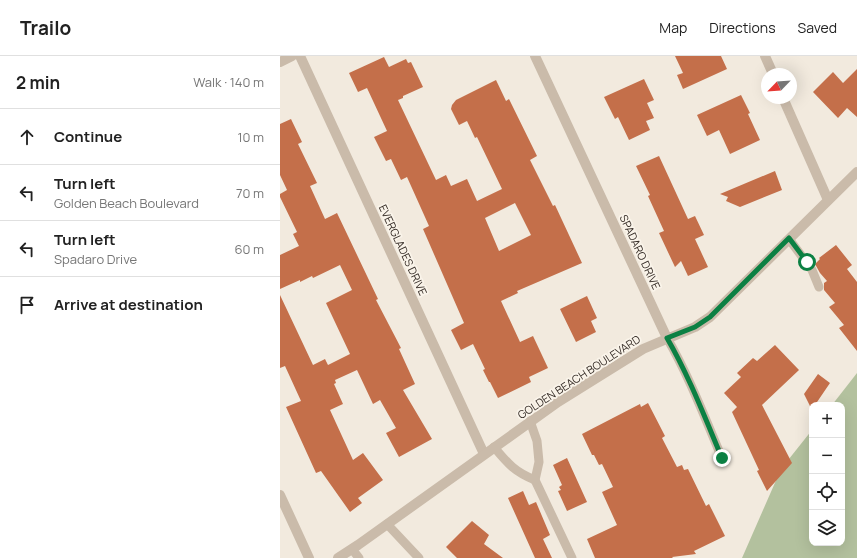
<!DOCTYPE html>
<meta charset="utf-8">
<style>
body{margin:0;font-family:Manrope,sans-serif;background:#f2f2f2;color:#222}
.controls{position:absolute;right:12px;bottom:12px;display:grid;overflow:hidden;border-radius:8px;box-shadow:0 4px 16px #0002}
.controls button{width:36px;height:36px;display:grid;place-items:center;padding:0;border:0;border-bottom:1px solid #e0e0e0;background:#fff;color:#222;font:20px sans-serif}
.compass{position:absolute;left:481px;top:12px;width:36px;height:36px;border-radius:50%;background:#fff;box-shadow:0 4px 16px #0002;rotate:245deg}
.stop{position:absolute;width:12px;height:12px;margin:-9px;border:3px solid #0b8043;border-radius:50%;background:#fff}
.stop.end{background:#0b8043;border-color:#fff;box-shadow:0 1px 4px #0008}
.list{margin:0;padding:0;list-style:none}
h2{display:flex;justify-content:space-between;align-items:center;height:52px;margin:0;padding:0 16px;font-size:17px}
h2 small{font-size:13px;font-weight:400;color:#767676}
.list li{display:grid;grid-template-columns:26px 1fr auto;gap:12px;align-items:center;box-sizing:border-box;height:56px;padding:0 16px;border-top:1px solid #e0e0e0}
.list b{display:block;font-size:15px;white-space:nowrap}
.list p{margin:0;font-size:13px;white-space:nowrap;color:#767676}
.list em{font-size:13px;font-style:normal;color:#767676}
.icon{flex:none;width:22px;height:22px;fill:none;stroke:currentColor;stroke-width:2;stroke-linecap:round;stroke-linejoin:round}
.map{position:relative;flex:none;width:577px;height:502px;overflow:hidden}
header{display:flex;align-items:center;gap:24px;box-sizing:border-box;height:56px;padding:0 20px;background:#fff;border-bottom:1px solid #e0e0e0}
header strong{font-size:19px}
nav{display:flex;gap:22px;margin-inline-start:auto;font-size:14px}
main{display:flex}
aside{flex:1;background:#fff}
.map>svg:first-child{display:block}
</style>
<header>
<strong>Trailo</strong>
<nav><a>Map</a><a>Directions</a><a>Saved</a></nav>
</header>
<main>
<aside>
<h2>2 min<small>Walk · 140 m</small></h2>
<ul class="list">
<li><svg class="icon" aria-label="ahead" viewBox="0 0 24 24"><path d="M12 20V5M6 11l6-6 6 6"/></svg><div><b>Continue</b></div><em>10 m</em></li>
<li><svg class="icon" aria-label="left" viewBox="0 0 24 24"><path d="M17 20v-9H6M10 6l-5 5 5 5"/></svg><div><b>Turn left</b><p>Golden Beach Boulevard</p></div><em>70 m</em></li>
<li><svg class="icon" aria-label="left" viewBox="0 0 24 24"><path d="M17 20v-9H6M10 6l-5 5 5 5"/></svg><div><b>Turn left</b><p>Spadaro Drive</p></div><em>60 m</em></li>
<li><svg class="icon" aria-label="arrive" viewBox="0 0 24 24"><path d="M6 21V4h12l-3 4 3 4H6"/></svg><div><b>Arrive at destination</b></div></li>
</ul>
</aside>
<div class="map">
<svg width="577" height="502" viewBox="0 0 577 502">
<rect width="100%" height="100%" fill="#f2eade"/>
<polygon fill="#b3c19e" points="577,317 577,502 462,502 501,413 532,374 532,487 562,487 562,349 552,349"/>
<g fill="#c46f4a" fill-rule="evenodd">
<polygon points="395,0 441,0 447,13 403,33 397,19 403,17"/>
<path d="M104 1 109 11 126 3 128 7 131 6 143 31 123 40V42L118 44 156 124 166 119 171 130 187 123 197 145 222 133 197 81 195 82 187 65 179 69 171 53 172 49 176 44 216 24 226 45 229 43 257 100 250 104 273 150 275 149 302 207 237 235 238 237 221 245 240 286 253 280 268 312 249 321 251 326 218 342 210 326H209L203 314 205 313 193 288 181 294 171 274 184 267 143 173 149 170 127 121 121 124 111 103 106 105 94 81 107 75 87 32 78 36 69 17ZM235 147 251 179 219 195 205 162Z"/>
<polygon points="577,13 577,61 567,52 558,62 533,36 553,16 563,27"/>
<polygon points="364,23 374,44 367,47 374,62 366,65 370,74 349,84 338,61 335,63 324,41"/>
<polygon points="461,39 470,57 468,58 480,84 450,98 439,74 427,80 417,59"/>
<polygon points="11,63 22,86 18,88 37,127 30,130 45,163 57,157 98,243 96,244 121,292 119,293 135,328 123,334 152,383 119,401 106,377 116,372 100,344 93,348 77,314 55,324 56,327 54,328 63,348 50,354 73,404 83,397 103,424 78,442 82,447 70,456 41,415 36,417 6,351 21,345 5,310 0,312 0,239 33,309 45,303 48,309 70,298 46,247 72,234 60,209 33,222 32,220 20,226 20,224 0,233 0,199 19,190 13,178 17,176 0,141 0,138 7,134 0,119 0,68"/>
<polygon points="379,100 408,163 415,160 424,179 415,183 428,211 408,220 401,205 395,211 379,177 384,175 368,140 370,139 356,110"/>
<polygon points="495,115 502,134 460,151 446,145 448,141 440,138"/>
<polygon points="556,189 572,209 567,213 577,226 577,295 559,272 564,269 549,251 555,247 544,234 544,227 547,225 540,217 535,208 540,203 539,202"/>
<polygon points="307,240 317,262 311,265 316,276 296,286 280,253"/>
<polygon points="495,289 519,314 482,349 512,407 487,435 477,415 479,414 452,356 457,351 444,337 461,321 457,317 473,302 477,305"/>
<polygon points="538,318 550,327 535,349 532,349 532,354 524,338"/>
<polygon points="368,347 385,380 382,382 397,411 402,409 404,414 408,413 426,450 429,448 445,480 414,495 416,498 392,501 393,502 315,502 307,483 337,469 322,436 333,431 322,408 319,409 314,399 312,399 302,378 360,348 361,351"/>
<polygon points="287,402 307,446 287,455 278,435 281,434 279,431 282,429 273,409"/>
<polygon points="243,435 249,449 256,446 270,479 263,483 272,502 255,502 228,442"/>
<polygon points="192,465 209,479 204,488 223,502 177,502 166,491"/>
</g>
<g fill="none" stroke-linecap="round" stroke-linejoin="round">
<g stroke="#cabbaa" stroke-width="9">
<polyline points="509,183 532,214 539,231"/>
<path d="M387 282C409 320 425 362 442 402"/>
<polyline points="250,365 257,385 259,406 255,424 292,502"/>
<path d="M214 391C228 408 235 416 255 424"/>
<polyline points="107,468 139,502"/>
<polyline points="72,493 79,502"/>
</g>
<g stroke="#cabbaa" stroke-width="10">
<polyline points="20,0 204,398"/>
<polyline points="255,0 387,282"/>
<polyline points="485,0 493,18"/>
<polyline points="0,6 12,0"/>
<polyline points="503,42 548,144"/>
<polyline points="0,439 29,502"/>
<polyline points="58,502 78,489 278,346 363,293 415,271 430,261 577,116"/>
</g>
</g>
<g fill="none" stroke-linecap="round" stroke-linejoin="round">
<path stroke="#0b8043" stroke-width="5" d="M442 402C425 362 409 320 387 282L415 271 430 261 509 182 527 206"/>
</g>
<g text-anchor="middle" stroke-width="3.5" stroke-linejoin="round" paint-order="stroke">
<g font-size="11" fill="#382f29" stroke="#faf4ea">
<text transform="translate(123 194) rotate(65)" y="4">EVERGLADES DRIVE</text>
<text transform="translate(360 196) rotate(65)" y="4">SPADARO DRIVE</text>
<text transform="translate(299 321) rotate(-33)" y="4">GOLDEN BEACH BOULEVARD</text>
</g>
</g>
</svg>
<div class="controls">
<button>+</button>
<button>−</button>
<button><svg class="icon" aria-label="locate" viewBox="0 0 24 24"><circle cx="12" cy="12" r="6"/><path d="M12 2v4M12 18v4M2 12h4M18 12h4"/></svg></button>
<button><svg class="icon" aria-label="layers" viewBox="0 0 24 24"><path d="M12 4l9 5-9 5-9-5zM3 14l9 5 9-5"/></svg></button>
</div>
<svg class="compass" viewBox="-18 -18 36 36"><path d="M0-13l5 13h-10z" fill="#e53935"/><path d="M0 13l5-13h-10z" fill="#767676"/></svg>
<div class="stop" style="left:527px;top:206px"></div>
<div class="stop end" style="left:442px;top:402px"></div>
</div>
</main>
